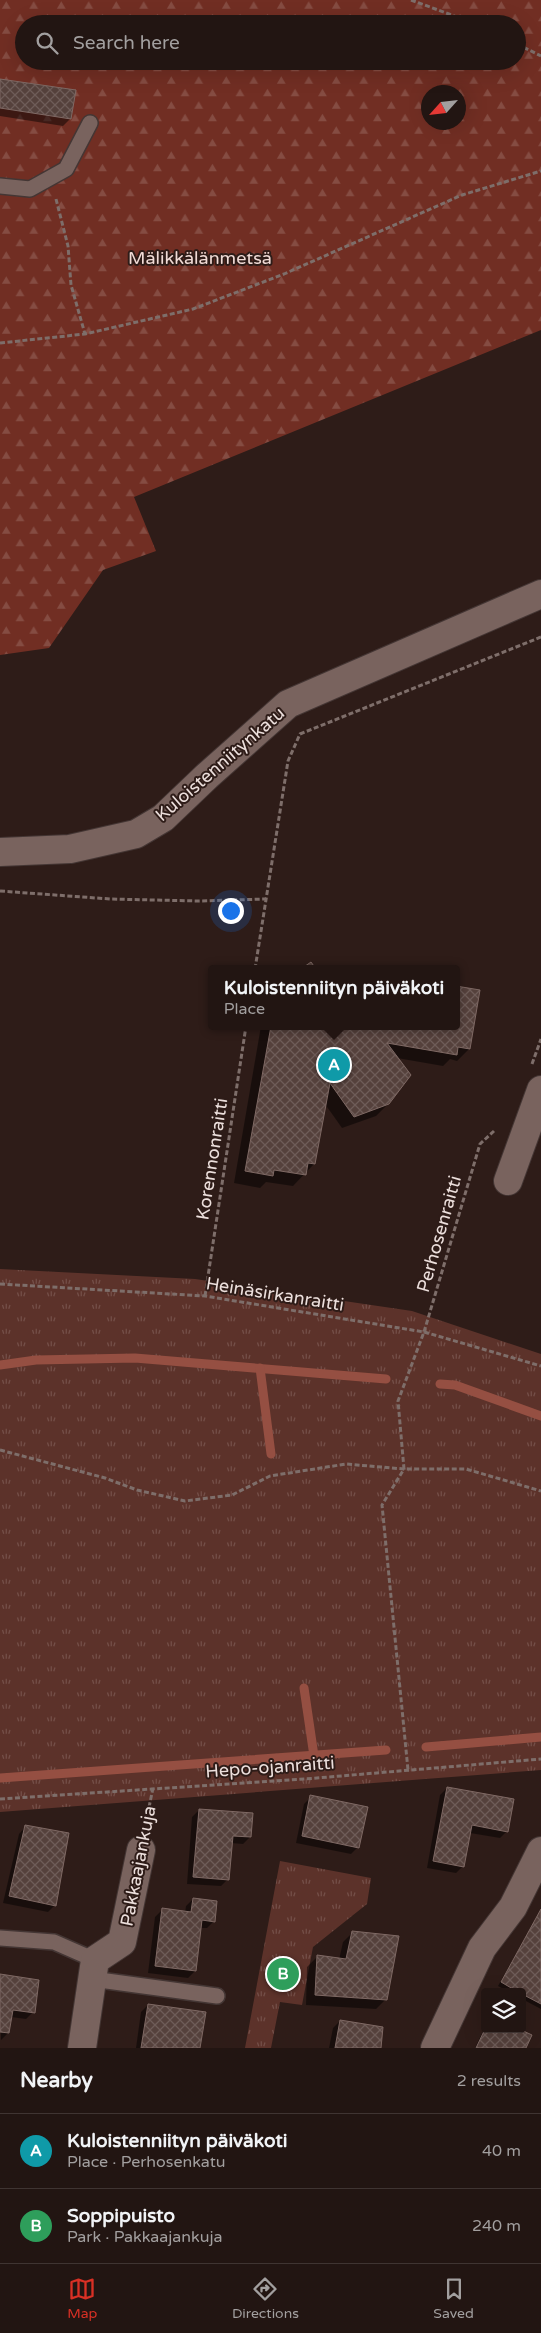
<!DOCTYPE html>
<meta charset="utf-8">
<style>
body{margin:0;font-family:"Varela Round",sans-serif;background:#2a1e1b;color:#f1f3f6}
.controls{position:absolute;right:15px;bottom:15px;display:grid;overflow:hidden;border-radius:5px;box-shadow:0 5px 20px #0002}
.controls button{width:45px;height:45px;display:grid;place-items:center;padding:0;border:0;border-bottom:1px solid #3f3432;background:#221512;color:#f1f3f6;font:25px sans-serif}
.compass{position:absolute;left:421px;top:85px;width:45px;height:45px;border-radius:50%;background:#221512;box-shadow:0 5px 20px #0002;rotate:243deg}
.you{position:absolute;left:230px;top:910px;width:18px;height:18px;margin:-12px;border:4px solid #fff;border-radius:50%;background:#1a73e8;box-shadow:0 0 0 8px #1a73e833}
.badge{display:grid;place-items:center;width:32px;height:32px;border-radius:50%;background:#d93025;color:#fff;font-size:16px;font-weight:700}
.pin{position:absolute;translate:-50% -50%;border:2px solid #fff;box-shadow:0 1px 5px #0006}
.popup{position:absolute;left:208px;top:965px;width:252px;height:65px;box-sizing:border-box;display:grid;place-content:center;border-radius:5px;background:#221512;filter:drop-shadow(0 1px 4px #0005);font-size:16px;white-space:nowrap;color:#a29f9f}
.popup b{font-size:19px;color:#f1f3f6}
.popup::after{content:'';position:absolute;left:50%;top:100%;margin-left:-10px;border:10px solid transparent;border-top-color:#221512}
.list{margin:0;padding:0;list-style:none}
h2{display:flex;justify-content:space-between;align-items:center;height:65px;margin:0;padding:0 20px;font-size:21px}
h2 small{font-size:16px;font-weight:400;color:#a29f9f}
.list li{display:grid;grid-template-columns:32px 1fr auto;gap:15px;align-items:center;box-sizing:border-box;height:75px;padding:0 20px;border-top:1px solid #3f3432}
.list b{display:block;font-size:19px;white-space:nowrap}
.list p{margin:0;font-size:16px;white-space:nowrap;color:#a29f9f}
.list em{font-size:16px;font-style:normal;color:#a29f9f}
.icon{flex:none;width:28px;height:28px;fill:none;stroke:currentColor;stroke-width:2;stroke-linecap:round;stroke-linejoin:round}
.map{position:relative;flex:none;width:541px;height:2048px;overflow:hidden}
.search{position:absolute;background:#221512;box-shadow:0 5px 20px #0002;left:15px;right:15px;top:15px;height:55px;display:flex;align-items:center;gap:12px;box-sizing:border-box;padding:0 18px;border-radius:28px;color:#a29f9f;font-size:19px}
.sheet{height:215px;background:#221512}
nav{display:flex;justify-content:space-around;align-items:center;box-sizing:border-box;height:70px;border-top:1px solid #3f3432;background:#221512;font-size:14px;color:#a29f9f}
nav a{display:grid;justify-items:center;gap:2px}
nav .on{color:#d93025}
.map>svg:first-child{display:block}
</style>
<div class="map">
<svg width="541" height="2048" viewBox="0 0 541 2048">
<defs>
<pattern id="forest-firs" width="22" height="20" patternUnits="userSpaceOnUse" patternTransform="scale(1.25)"><rect width="22" height="20" fill="#712e23"/><path d="M5 1l3.5 6h-7zM16 11l3.5 6h-7z" fill="#854c42"/></pattern>
<pattern id="park-tufts" width="24" height="20" patternUnits="userSpaceOnUse" patternTransform="scale(1.25)"><rect width="24" height="20" fill="#5c322a"/><path d="M3 7l-1-3M5 7V3M7 7l1-3M15 17l-1-3M17 17v-4M19 17l1-3" fill="none" stroke="#744f48"/></pattern>
<pattern id="building-cross-hatch" width="8" height="8" patternUnits="userSpaceOnUse" patternTransform="scale(1.25)"><rect width="8" height="8" fill="#55413c"/><path d="M0 0l8 8M0 8l8-8" fill="none" stroke="#6e5c58"/></pattern>
</defs>
<rect width="100%" height="100%" fill="#2e1c18"/>
<path fill="url(#forest-firs)" fill-rule="evenodd" d="M0 0H541V330L134 497 156 551 103 570 49 648 0 655ZM24 24H517V61H24ZM428 92H458V122H428Z"/>
<g fill="url(#park-tufts)">
<polygon points="0,1269 195,1279 412,1311 541,1354 541,1770 0,1812"/>
<polygon points="280,1861 371,1878 367,1904 313,1947 302,2005 280,2002 271,2048 245,2048"/>
</g>
<g fill="#0007">
<polygon points="0,80 70,119 63,126 0,116"/>
<polygon points="261,1026 456,1026 469,1049 457,1061 450,1059 443,1066 397,1058 388,1104 376,1116 342,1128 325,1104 314,1164 293,1186 266,1182 260,1188 234,1183"/>
<polygon points="447,1788 507,1831 500,1838 470,1833 463,1866 456,1873 427,1868 440,1795"/>
<polygon points="311,1797 358,1847 351,1854 296,1843 304,1804"/>
<polygon points="199,1810 250,1837 243,1844 231,1843 228,1879 221,1886 187,1884 192,1817"/>
<polygon points="26,1826 55,1905 48,1912 3,1903 19,1834"/>
<polygon points="193,1899 214,1921 207,1928 200,1928 195,1971 188,1978 148,1973 155,1917 162,1910 185,1913 186,1906"/>
<polygon points="541,1910 541,2009 522,1999 522,1992 509,1992 498,1986"/>
<polygon points="353,1932 386,1999 376,2009 306,2005 307,1967 317,1957 339,1960 343,1942"/>
<polygon points="0,1975 33,2012 26,2019 11,2017 8,2033 1,2040"/>
<polygon points="148,2005 199,2048 136,2048 141,2012"/>
<polygon points="340,2021 380,2048 329,2048 333,2028"/>
<polygon points="485,2027 485,2029 516,2029 524,2048 475,2048"/>
</g>
<g fill="none" stroke-linecap="round" stroke-linejoin="round">
<g stroke="#954f42" stroke-width="9">
<polyline points="0,1365 36,1360 135,1358 386,1379"/>
<polyline points="260,1368 271,1454"/>
<polyline points="440,1384 455,1385 541,1416"/>
<polyline points="304,1688 314,1756"/>
<polyline points="426,1747 541,1737"/>
<polyline points="0,1778 386,1750"/>
</g>
</g>
<g fill="url(#building-cross-hatch)" stroke="#7f6964">
<polygon points="0,79 76,90 71,119 0,108"/>
<polygon points="311,962 316,969 301,969"/>
<polygon points="456,986 480,990 470,1049 458,1047 457,1055 387,1043 411,1075 389,1104 354,1117 330,1083 315,1164 308,1163 306,1175 274,1170 273,1176 245,1171 271,1026 456,1026"/>
<polygon points="447,1787 514,1799 508,1832 472,1825 464,1867 433,1861"/>
<polygon points="310,1795 368,1807 359,1848 302,1836"/>
<polygon points="199,1809 253,1813 251,1837 233,1836 229,1880 193,1877"/>
<polygon points="25,1825 69,1833 56,1906 9,1896"/>
<polygon points="193,1898 217,1901 215,1922 202,1920 196,1971 155,1966 162,1908 191,1912"/>
<polygon points="541,1909 541,2004 522,1994 522,1992 518,1992 501,1982"/>
<polygon points="352,1931 399,1936 387,2000 315,1995 317,1955 346,1959"/>
<polygon points="0,1974 39,1980 35,2013 13,2010 9,2033 0,2032"/>
<polygon points="148,2004 206,2012 200,2048 141,2048"/>
<polygon points="340,2020 383,2027 381,2048 335,2048"/>
<polygon points="485,2029 519,2029 532,2035 526,2048 476,2048"/>
</g>
<g fill="none" stroke-linecap="round" stroke-linejoin="round">
<g stroke="#443634" stroke-width="18">
<g id="service">
<polyline points="0,186 30,189 66,169 90,123"/>
<polyline points="0,1938 54,1942 95,1960"/>
<polyline points="92,1979 217,1996"/>
</g>
</g>
<g stroke="#443634" stroke-width="30">
<g id="minor">
<polyline points="0,852 70,849 136,834 163,818 207,776 288,704 541,594"/>
<polyline points="508,1181 541,1090"/>
<polyline points="82,2048 95,1960 122,1942 141,1850"/>
<polyline points="435,2048 482,1948 513,1907 541,1851"/>
</g>
</g>
<g stroke="#7e6e6a" stroke-width="3" stroke-dasharray="5 2.5" stroke-linecap="butt">
<polyline points="411,0 476,24"/>
<polyline points="517,44 541,56"/>
<polyline points="56,199 68,246 71,285 85,334"/>
<polyline points="0,343 85,334 193,309 284,274 462,195 541,171"/>
<polyline points="0,891 110,899 199,901 266,899"/>
<polyline points="255,969 288,761 300,734 541,637"/>
<polyline points="532,1064 541,1039"/>
<polyline points="494,1131 480,1144 424,1332 398,1401 404,1469 466,1469 541,1491"/>
<polyline points="0,1284 205,1296 424,1332 541,1366"/>
<polyline points="205,1296 246,1026"/>
<polyline points="0,1450 105,1478 137,1490 185,1501 232,1495 270,1476 346,1464 404,1469 382,1505 408,1770"/>
<polyline points="0,1799 305,1779 541,1759"/>
<polyline points="146,1822 153,1788"/>
</g>
<use href="#service" stroke="#79635e" stroke-width="15"/>
<use href="#minor" stroke="#79635e" stroke-width="28"/>
</g>
<g text-anchor="middle" stroke-width="4" stroke-linejoin="round" paint-order="stroke">
<g font-size="18" fill="#f1dbd6" stroke="#2e1c18">
<text x="200" y="264">Mälikkälänmetsä</text>
</g>
<g font-size="18" fill="#ecdfdc" stroke="#2e1c18">
<text transform="translate(220 764) rotate(-41)" y="6">Kuloistenniitynkatu</text>
<text transform="translate(212 1159) rotate(-81)" y="6">Korennonraitti</text>
<text transform="translate(439 1234) rotate(-74)" y="6">Perhosenraitti</text>
<text transform="translate(275 1294) rotate(9)" y="6">Heinäsirkanraitti</text>
<text transform="translate(270 1767) rotate(-4)" y="6">Hepo-ojanraitti</text>
<text transform="translate(138 1866) rotate(-79)" y="6">Pakkaajankuja</text>
</g>
</g>
</svg>
<div class="controls">
<button><svg class="icon" aria-label="layers" viewBox="0 0 24 24"><path d="M12 4l9 5-9 5-9-5zM3 14l9 5 9-5"/></svg></button>
</div>
<svg class="compass" viewBox="-18 -18 36 36"><path d="M0-13l5 13h-10z" fill="#e53935"/><path d="M0 13l5-13h-10z" fill="#a29f9f"/></svg>
<div class="you"></div>
<div class="pin badge" style="left:334px;top:1065px;background:#0f9aa8">A</div>
<div class="popup"><b>Kuloistenniityn päiväkoti</b>Place</div>
<div class="pin badge" style="left:283px;top:1974px;background:#2e9e5b">B</div>
<div class="search"><svg class="icon" aria-label="search" viewBox="0 0 24 24"><circle cx="10" cy="10" r="6"/><path d="M15 15l6 6"/></svg>Search here</div>
</div>
<section class="sheet">
<h2>Nearby<small>2 results</small></h2>
<ul class="list">
<li><span class="badge" style="background:#0f9aa8">A</span><div><b>Kuloistenniityn päiväkoti</b><p>Place · Perhosenkatu</p></div><em>40 m</em></li>
<li><span class="badge" style="background:#2e9e5b">B</span><div><b>Soppipuisto</b><p>Park · Pakkaajankuja</p></div><em>240 m</em></li>
</ul>
</section>
<nav>
<a class="on"><svg class="icon" aria-label="map" viewBox="0 0 24 24"><path d="M3 6l6-2 6 2 6-2v14l-6 2-6-2-6 2zM9 4v14M15 6v14"/></svg>Map</a>
<a><svg class="icon" aria-label="directions" viewBox="0 0 24 24"><path d="M12 3l9 9-9 9-9-9zM9 14v-3h6M13 9l2 2-2 2"/></svg>Directions</a>
<a><svg class="icon" aria-label="saved" viewBox="0 0 24 24"><path d="M7 4h10v16l-5-4-5 4z"/></svg>Saved</a>
</nav>
